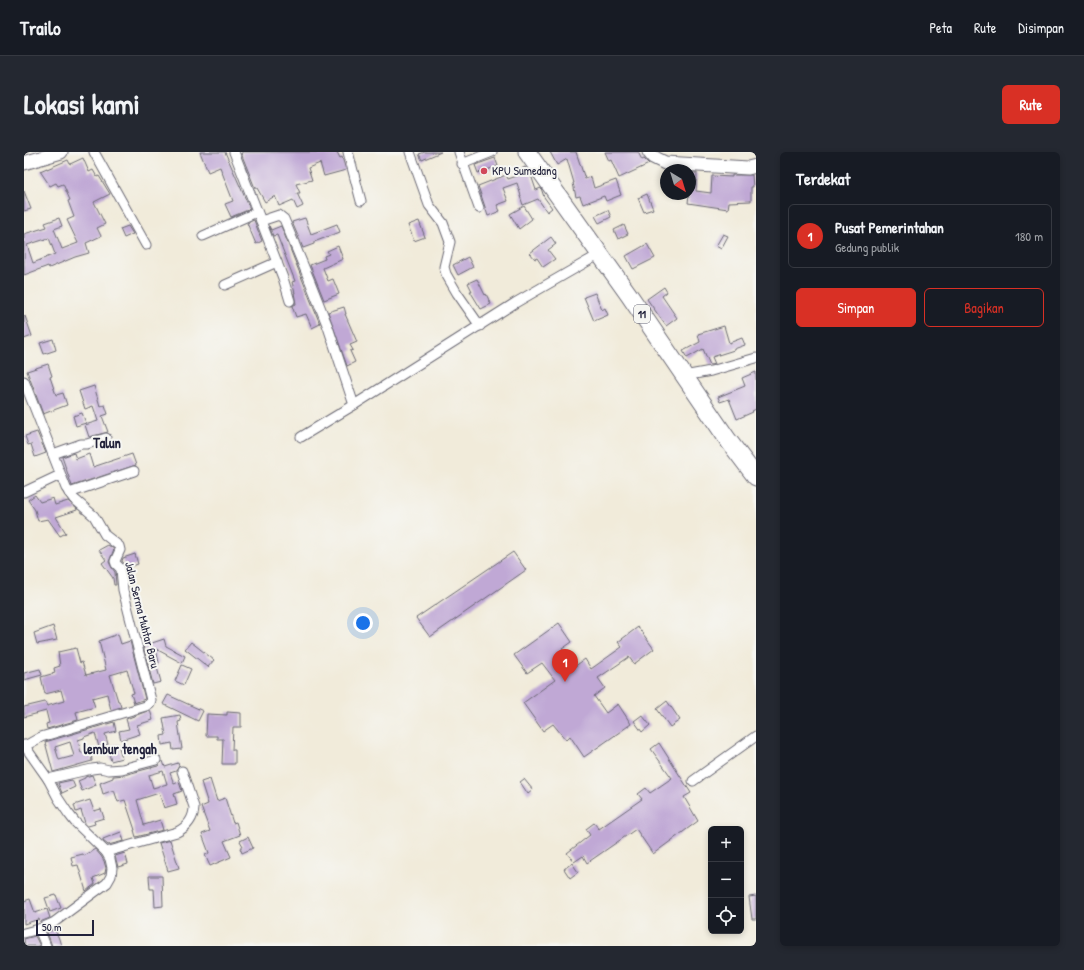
<!DOCTYPE html>
<html lang="id">
<meta charset="utf-8">
<style>
body{margin:0;font-family:"Patrick Hand",sans-serif;background:#242831;color:#f1f3f6}
.controls{position:absolute;right:12px;bottom:12px;display:grid;overflow:hidden;border-radius:6px;box-shadow:0 2px 6px #0003}
.controls button{width:36px;height:36px;display:grid;place-items:center;padding:0;border:0;border-bottom:1px solid #363941;background:#171b24;color:#f1f3f6;font:20px sans-serif}
.compass{position:absolute;left:636px;top:12px;width:36px;height:36px;border-radius:50%;background:#171b24;box-shadow:0 2px 6px #0003;rotate:142deg}
.scale{position:absolute;left:12px;bottom:10px;width:58px;box-sizing:border-box;padding-left:4px;border:2px solid #22223b;border-top:0;font-size:11px;line-height:14px;white-space:nowrap;color:#22223b;-webkit-text-stroke:3px #f6f6f2;paint-order:stroke}
.you{position:absolute;left:339px;top:471px;width:14px;height:14px;margin:-10px;border:3px solid #fff;border-radius:50%;background:#1a73e8;box-shadow:0 0 0 6px #1a73e833}
.badge{display:grid;place-items:center;width:26px;height:26px;border-radius:50%;background:#d93025;color:#fff;font-size:13px;font-weight:700}
.pin{position:absolute;translate:-50% -33px;filter:drop-shadow(0 1px 2px #0008)}
.pin::after{content:'';position:absolute;top:21px;width:14px;height:12px;background:inherit;clip-path:polygon(0 0,100% 0,50% 100%)}
.list{margin:0;padding:0;list-style:none}
h2{display:flex;justify-content:space-between;align-items:center;height:52px;margin:0;padding:0 16px;font-size:17px}
h2 small{font-size:13px;font-weight:400;color:#9ea1a6}
.list li{display:grid;grid-template-columns:26px 1fr auto;gap:12px;align-items:center;box-sizing:border-box;height:64px;margin:0 8px 8px;padding:0 8px;border:1px solid #363941;border-radius:6px}
.list b{display:block;font-size:15px;white-space:nowrap}
.list p{margin:0;font-size:13px;white-space:nowrap;color:#9ea1a6}
.list em{font-size:13px;font-style:normal;color:#9ea1a6}
.actions{display:flex;gap:8px;padding:12px 16px}
.actions a{flex:1;padding:9px 0;border:1px solid #d93025;border-radius:6px;text-align:center;font-size:14px;color:#d93025}
.actions .main{background:#d93025;color:#fff}
.icon{flex:none;width:22px;height:22px;fill:none;stroke:currentColor;stroke-width:2;stroke-linecap:round;stroke-linejoin:round}
.map{position:relative;flex:none;width:732px;height:794px;overflow:hidden;border-radius:6px}
header{display:flex;align-items:center;gap:24px;box-sizing:border-box;height:56px;padding:0 20px;background:#171b24;border-bottom:1px solid #363941}
header strong{font-size:19px}
nav{display:flex;gap:22px;margin-inline-start:auto;font-size:14px}
.intro{display:flex;align-items:center;justify-content:space-between;box-sizing:border-box;height:96px;padding:0 24px}
h1{margin:0;font-size:28px}
.button{padding:10px 18px;border-radius:6px;background:#d93025;color:#fff;font-size:14px;font-weight:700}
main{display:flex;gap:24px;padding:0 24px}
aside{flex:1;background:#171b24;border-radius:6px;box-shadow:0 2px 6px #0003}
.map>svg:first-child{display:block}
</style>
<header>
<strong>Trailo</strong>
<nav><a>Peta</a><a>Rute</a><a>Disimpan</a></nav>
</header>
<div class="intro"><h1>Lokasi kami</h1><a class="button">Rute</a></div>
<main>
<div class="map">
<svg width="732" height="794" viewBox="0 0 732 794">
<rect width="100%" height="100%" fill="#f6f6f2"/>
<filter id="ink" filterUnits="userSpaceOnUse"><feTurbulence type="fractalNoise" baseFrequency=".025" numOctaves="2"/><feDisplacementMap in="SourceGraphic" scale="8" xChannelSelector="R" yChannelSelector="G"/><feConvolveMatrix kernelMatrix="1 2 1 2 8 2 1 2 1" color-interpolation-filters="sRGB"/></filter>
<filter id="wash" filterUnits="userSpaceOnUse"><feTurbulence type="fractalNoise" baseFrequency=".012" numOctaves="4" result="noise"/><feDisplacementMap in="SourceGraphic" scale="16" xChannelSelector="R" yChannelSelector="G"/><feGaussianBlur stdDeviation="0.9" result="paint"/><feColorMatrix in="noise" values="0 0 0 0 0 0 0 0 0 0 0 0 0 0 0 0 0 1.4 0 .05"/><feComposite in="paint" operator="in"/></filter>
<g filter="url(#wash)">
<rect width="100%" height="100%" fill="#f1ebda"/>
<g id="blocks">
<g fill="#c0a8d5" fill-rule="evenodd">
<polygon points="176,0 201,0 226,57 207,65 201,52 209,49 196,15 184,20"/>
<polygon points="219,0 313,0 316,6 318,5 322,18 300,24 296,11 284,16 288,28 272,32 276,41 273,41 279,54 273,57 269,48 255,54 251,44 241,50 233,36 231,36 217,1"/>
<polygon points="401,0 417,0 398,8 395,2"/>
<polygon points="526,0 552,0 561,27 567,25 570,36 592,28 597,43 582,49 580,44 559,52 556,44 552,45 549,31 550,31 543,7 533,13"/>
<polygon points="581,0 614,0 618,8 620,7 625,12 595,26 587,8 585,9"/>
<path d="M59 6 65 20 69 18 73 25 75 24 86 42 70 50 81 72 73 76 77 84 62 91 65 101 51 105 25 116 24 114 0 123V82L23 75 21 71 35 66 38 74 30 77 38 97 54 91 43 68 50 65 44 49 46 48 39 32 34 34 32 31 26 34 16 19 23 16V17L44 8 46 12ZM25 86 31 102 9 111 3 93Z"/>
<polygon points="471,6 474,14 454,21 451,13"/>
<polygon points="501,15 503,21 505,21 507,23 512,38 517,36 520,45 528,56 523,60 514,47 499,53 496,44 497,44 493,31 479,36 484,49 473,53 476,59 464,64 454,34 482,23 484,27 496,23 495,18"/>
<polygon points="666,21 673,21 672,39 687,41 688,24 708,25 708,23 728,23 729,35 727,35 727,49 705,50 704,57 664,51 665,42 666,42"/>
<polygon points="0,39 7,57 0,59"/>
<polygon points="623,42 629,57 620,60 614,46"/>
<polygon points="500,54 508,67 495,77 486,62"/>
<polygon points="584,58 587,65 575,71 571,64"/>
<polygon points="281,66 287,82 313,72 316,80 290,90 290,92 279,96 268,70"/>
<polygon points="230,68 238,89 232,92 223,71"/>
<polygon points="395,69 401,85 390,89 384,73"/>
<polygon points="600,73 604,82 594,87 590,78"/>
<polygon points="104,74 109,82 100,86 96,77"/>
<polygon points="245,74 247,78 257,74 296,172 288,176 282,162 272,165 268,154 272,152 270,141 271,141 268,130 271,129 253,83 249,84"/>
<polygon points="699,82 704,84 697,97 692,94"/>
<polygon points="527,85 532,92 524,98 531,107 519,115 513,106 511,107 506,101"/>
<polygon points="623,92 631,106 609,117 602,104"/>
<polygon points="314,94 319,107 299,116 304,129 309,127 315,142 300,148 286,113 301,107 300,104 305,102 303,99"/>
<polygon points="444,105 449,115 434,123 429,113"/>
<polygon points="453,127 461,143 462,142 467,152 457,157 446,139 448,139 444,131"/>
<polygon points="640,135 643,140 638,144 653,166 642,174 623,147"/>
<polygon points="571,141 578,158 581,156 584,163 570,169 560,145"/>
<polygon points="320,155 322,162 321,162 333,190 326,193 329,198 326,199 331,210 323,214 304,160"/>
<polygon points="1,164 8,184 0,187 0,165"/>
<polygon points="700,174 705,191 718,186 721,193 710,197 710,198 688,205 691,212 686,213 679,197 663,206 659,199 676,190 674,182"/>
<polygon points="29,187 32,198 20,202 16,191"/>
<polygon points="24,212 28,224 26,225 32,243 39,241 43,253 19,262 3,219"/>
<polygon points="732,220 732,257 728,259 729,260 713,267 705,247 696,250 694,245 721,234 718,226"/>
<polygon points="70,234 76,254 81,253 84,262 78,264 84,280 65,285 61,273 74,269 69,254 61,257 55,239"/>
<polygon points="58,261 62,271 52,274 49,264"/>
<polygon points="13,280 22,301 11,305 7,292 4,293 1,284"/>
<polygon points="50,301 52,307 65,302 69,315 108,302 112,313 48,334 38,305"/>
<polygon points="11,343 16,350 29,346 31,353 44,349 53,357 53,358 32,365 42,381 36,384 24,367 14,369 11,358 4,348"/>
<polygon points="84,393 90,397 85,410 88,416 91,420 92,433 90,433 89,426 78,411 82,408 75,398"/>
<polygon points="489,400 502,418 406,485 392,466"/>
<polygon points="111,402 114,412 103,416 98,409 99,406"/>
<polygon points="535,471 548,490 538,497 550,515 561,507 567,517 598,495 594,490 614,475 630,497 610,512 605,505 574,526 581,536 570,544 582,561 594,552 607,572 560,605 546,584 542,588 529,572 519,579 499,551 531,528 518,511 503,521 490,503"/>
<polygon points="29,474 33,488 13,492 10,481"/>
<polygon points="94,482 97,492 106,489 121,547 110,551 107,542 110,541 103,518 86,523 94,549 95,549 97,555 87,558 83,542 68,546 71,555 52,560 54,568 23,577 22,572 25,571 22,559 0,565 0,555 21,550 23,554 40,549 37,538 21,542 17,525 31,521 30,516 36,514 34,500 52,496 56,511 58,510 62,523 82,518 75,489"/>
<polygon points="140,487 142,494 161,504 158,511 132,497 135,511 132,512 137,530 129,532 119,494"/>
<polygon points="167,490 190,508 184,515 161,497"/>
<polygon points="158,513 167,517 160,533 151,529"/>
<polygon points="16,517 18,523 0,528 0,521"/>
<polygon points="144,543 179,559 174,569 139,552"/>
<polygon points="643,549 656,568 646,575 633,557"/>
<polygon points="126,558 129,568 113,573 116,582 97,588 95,579 105,577 102,567"/>
<polygon points="203,560 217,561 217,575 209,575 208,598 211,598 211,612 198,612 199,587 193,587 193,584 182,584 183,562 203,563"/>
<polygon points="156,563 157,569 154,570 155,577 158,597 149,598 148,591 138,593 137,584 142,583 139,566"/>
<polygon points="618,563 626,573 618,580 610,569"/>
<path d="M90 570 92 579 81 582 84 592 75 595 71 581 60 585V586L54 588 57 601 67 599 68 609 29 620 21 590ZM46 590 50 604 35 608 31 595Z"/>
<polygon points="635,591 667,641 660,645 674,669 629,702 612,677 563,711 559,704 550,710 543,701 566,683 562,677 570,671 575,677 618,647 614,642 622,636 626,641 648,626 627,597"/>
<polygon points="94,592 98,606 87,609 83,595"/>
<path d="M138 609H139L141 615 154 611 155 614 152 619 146 621 150 632 155 630 158 639 150 642 153 652 140 656 135 641 113 648 120 673 136 668 139 678 112 685 110 678H111L101 648 94 650 90 638 79 642 76 631 89 626V624H91L100 623 134 614ZM139 619 143 632 129 636 125 623Z"/>
<polygon points="68,623 72,633 58,639 54,629 61,626 61,625"/>
<polygon points="186,627 193,649 201,646 209,671 212,670 216,683 200,689 207,705 186,714 181,703 185,701 178,682 186,679 177,655 184,652 177,630"/>
<polygon points="500,627 509,638 504,642 496,630"/>
<polygon points="48,628 51,635 38,641 34,631"/>
<polygon points="66,648 70,659 77,657 80,666 70,669 71,672 64,674 61,671 57,658 52,660 50,653"/>
<polygon points="97,680 100,689 84,693 79,689 79,687"/>
<polygon points="224,685 229,696 218,701 216,696 219,694 216,689"/>
<polygon points="146,688 155,716 144,719 135,691"/>
<polygon points="71,697 77,704 80,709 82,716 81,721 69,726 71,732 62,739 54,713 49,714 47,705 59,702 60,704"/>
<polygon points="101,701 104,712 94,715 91,704"/>
<polygon points="548,711 554,720 546,726 540,717"/>
<polygon points="125,724 138,724 139,754 131,755 130,737 126,737"/>
<polygon points="32,743 37,756 26,760 21,746"/>
<polygon points="732,744 732,767 728,767 725,745"/>
<polygon points="6,747 11,761 23,757 26,766 16,770 15,767 0,772 0,749"/>
<polygon points="31,777 35,787 37,794 28,794 23,780"/>
<polygon points="11,784 16,794 1,794 0,787"/>
</g>
</g>
</g>
<g filter="url(#ink)">
<use href="#blocks" fill-opacity="0" stroke="#6a6873" stroke-width="1"/>
<g fill="none" stroke-linecap="round" stroke-linejoin="round">
<g stroke="#6a6873" stroke-width="11">
<g id="street">
<polyline points="70,0 122,93"/>
<polyline points="210,0 237,69 255,63 260,67 285,127 304,175 330,253"/>
<polyline points="324,0 337,49"/>
<polyline points="386,0 405,53 419,71 426,90 420,115 422,122 433,141 456,174"/>
<polyline points="435,0 455,56"/>
<polyline points="438,12 468,0"/>
<polyline points="237,69 259,126 266,149"/>
<polyline points="179,84 233,60"/>
<polyline points="201,133 253,110"/>
<polyline points="660,224 687,219 732,206"/>
<polyline points="0,229 42,336 49,346 70,364 81,383 95,394 96,398 91,409 92,412 97,417 99,438 127,548 126,551 122,554 17,585 1,594"/>
<polyline points="277,285 330,253 491,151 576,102"/>
<polyline points="29,302 57,292 63,292 82,286"/>
<polyline points="0,340 36,323"/>
<polyline points="45,341 110,319"/>
<polyline points="0,593 24,627 34,646 44,661 51,670 82,700 86,707 88,716 87,724 83,731 29,771 15,777"/>
<polyline points="24,627 68,617 76,616 85,618 98,617 132,608"/>
<polyline points="669,629 732,584"/>
<path d="M82 700 153 680C163 675 170 666 170 655L158 619"/>
<polyline points="0,781 15,777 22,794"/>
</g>
</g>
<g stroke="#6a6873" stroke-width="15">
<g id="secondary">
<polyline points="625,0 629,5 641,11 724,16 732,14"/>
<polyline points="0,11 37,0"/>
</g>
</g>
<g stroke="#6a6873" stroke-width="19">
<polyline id="highway" points="503,0 605,143 704,288 732,325"/>
</g>
<use href="#street" stroke="#fff" stroke-width="9"/>
<use href="#secondary" stroke="#fff" stroke-width="13"/>
<use href="#highway" stroke="#fff" stroke-width="17"/>
</g>
</g>
<circle fill="#d1495b" stroke="#f6f6f2" stroke-width="1.5" cx="460" cy="19" r="4"/>
<g text-anchor="middle" stroke-width="4" stroke-linejoin="round" paint-order="stroke">
<rect fill="#f6f6f2" stroke="#626272" stroke-width="1" x="610" y="153" width="16" height="18" rx="3"/>
<g font-size="11" font-weight="bold" fill="#22223b">
<text x="618" y="166">11</text>
</g>
<g font-size="12" fill="#22223b" stroke="#f6f6f2" text-anchor="start">
<text x="468" y="23">KPU Sumedang</text>
</g>
<g font-size="12" fill="#22223b" stroke="#f6f6f2">
<text transform="translate(118 463) rotate(76)" y="4">Jalan Serma Muhtar Baru</text>
</g>
<g font-size="14" font-weight="bold" fill="#22223b" stroke="#f6f6f2">
<text x="83" y="296">Talun</text>
<text x="96" y="602">lembur tengah</text>
</g>
</g>
</svg>
<div class="controls">
<button>+</button>
<button>−</button>
<button><svg class="icon" aria-label="locate" viewBox="0 0 24 24"><circle cx="12" cy="12" r="6"/><path d="M12 2v4M12 18v4M2 12h4M18 12h4"/></svg></button>
</div>
<svg class="compass" viewBox="-18 -18 36 36"><path d="M0-13l5 13h-10z" fill="#e53935"/><path d="M0 13l5-13h-10z" fill="#9ea1a6"/></svg>
<div class="scale">50 m</div>
<div class="you"></div>
<div class="pin badge" style="left:541px;top:530px">1</div>
</div>
<aside>
<h2>Terdekat<small></small></h2>
<ul class="list">
<li><span class="badge">1</span><div><b>Pusat Pemerintahan</b><p>Gedung publik</p></div><em>180 m</em></li>
</ul>
<div class="actions"><a class="main">Simpan</a><a>Bagikan</a></div>
</aside>
</main>
